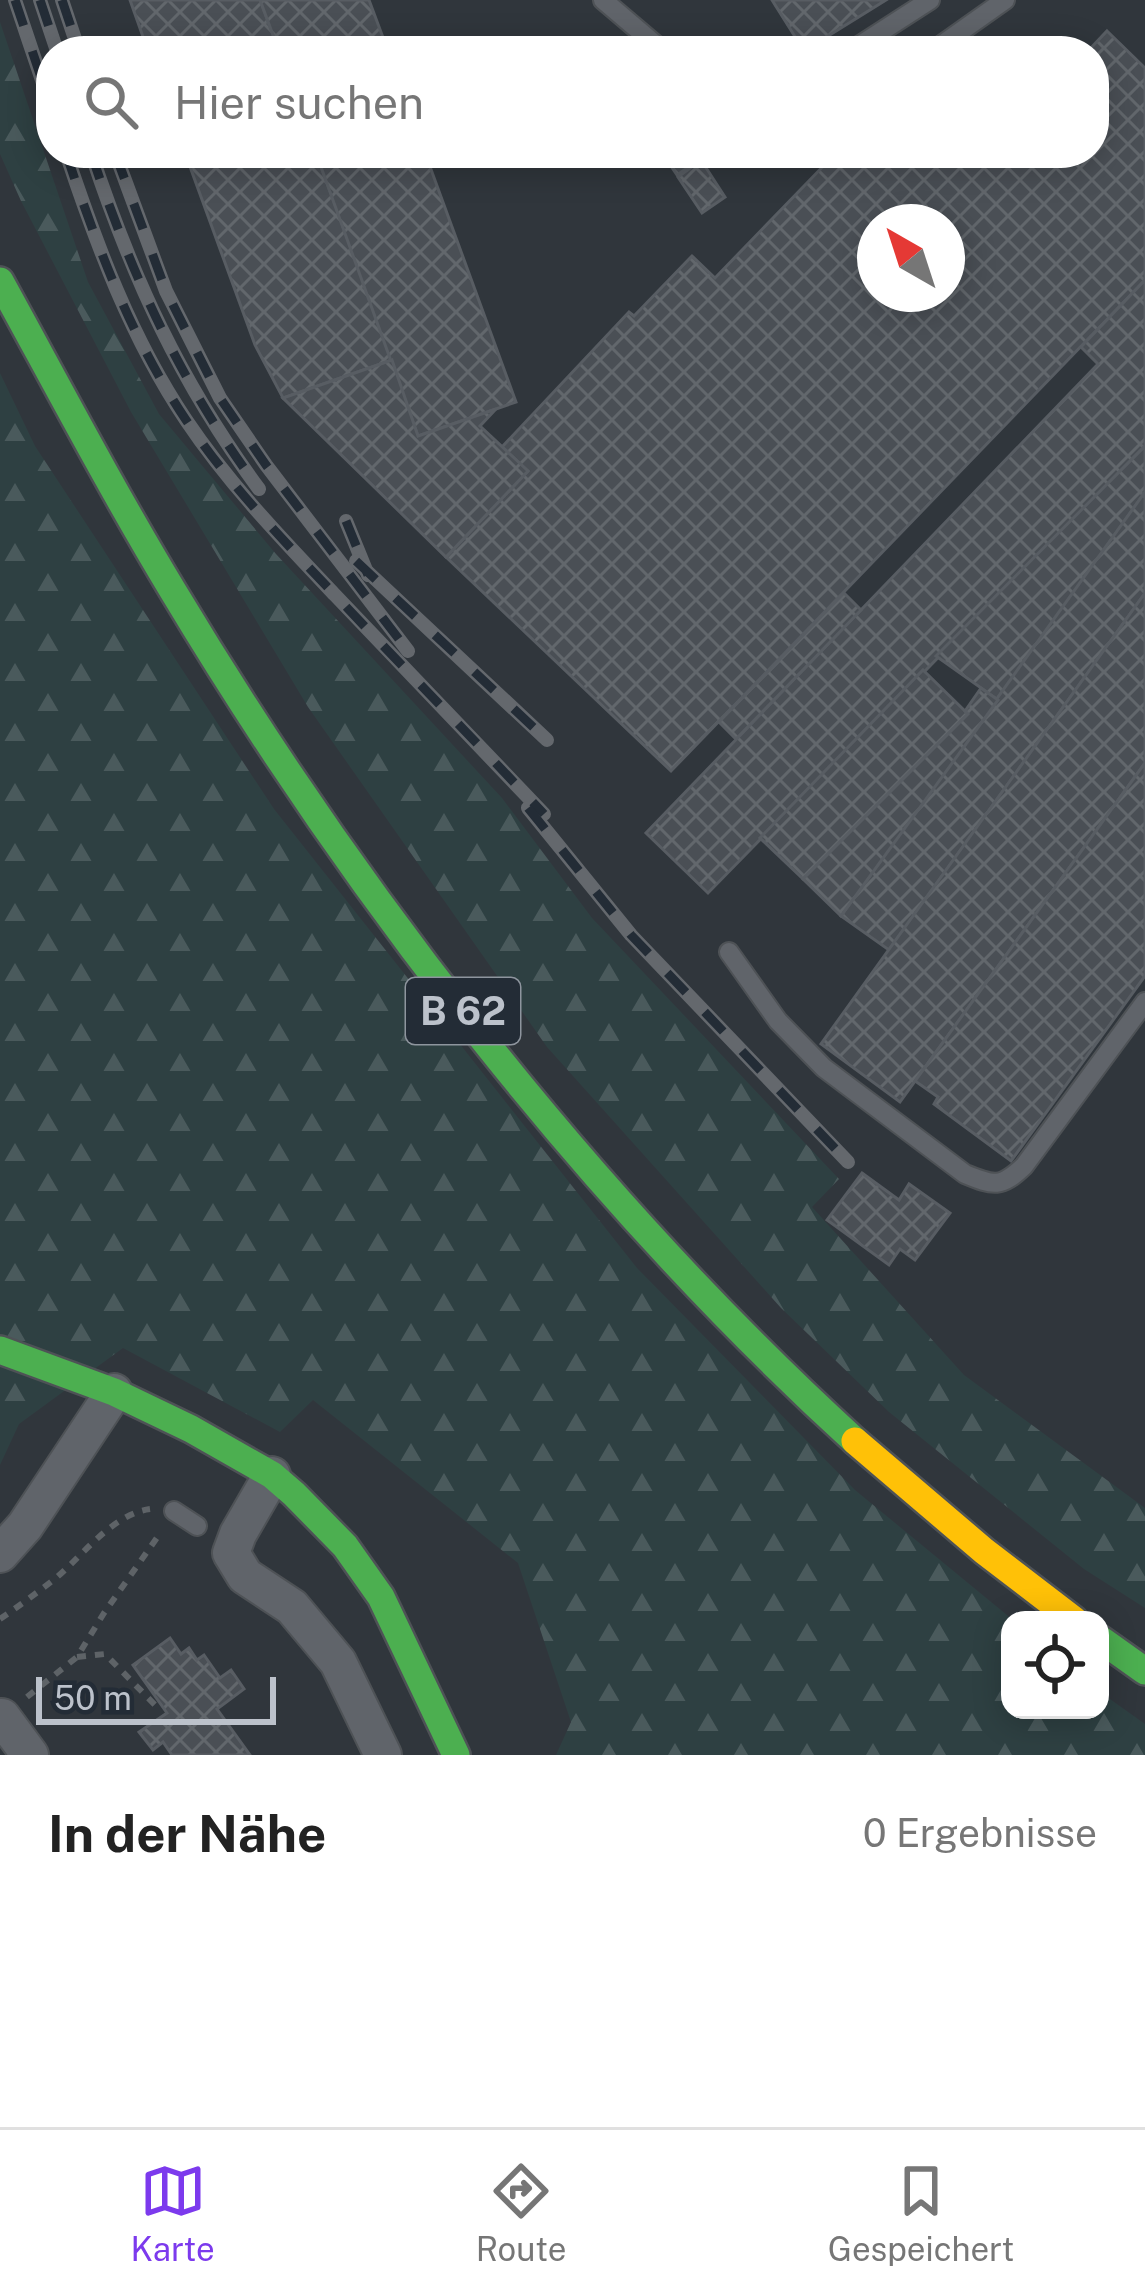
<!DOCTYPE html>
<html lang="de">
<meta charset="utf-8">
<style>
body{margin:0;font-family:"Public Sans",sans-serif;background:#f6f6f6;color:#222}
.controls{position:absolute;right:36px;bottom:36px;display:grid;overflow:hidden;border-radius:24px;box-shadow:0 6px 30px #0003}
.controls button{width:108px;height:108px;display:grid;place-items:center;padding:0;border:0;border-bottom:3px solid #e0e0e0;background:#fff;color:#222;font:60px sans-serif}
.compass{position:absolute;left:857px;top:204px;width:108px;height:108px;border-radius:50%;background:#fff;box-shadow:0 6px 30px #0003;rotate:321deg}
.scale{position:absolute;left:36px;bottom:30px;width:240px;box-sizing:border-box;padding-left:12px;border:6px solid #bcc2cb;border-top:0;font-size:33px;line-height:42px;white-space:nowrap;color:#bcc2cb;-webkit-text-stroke:9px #232c36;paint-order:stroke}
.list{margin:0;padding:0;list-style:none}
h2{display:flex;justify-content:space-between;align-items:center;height:156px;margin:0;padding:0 48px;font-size:51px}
h2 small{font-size:39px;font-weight:400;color:#767676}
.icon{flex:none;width:66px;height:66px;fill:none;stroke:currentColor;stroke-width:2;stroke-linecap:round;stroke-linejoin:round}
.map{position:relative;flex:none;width:1145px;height:1755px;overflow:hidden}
.search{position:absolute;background:#fff;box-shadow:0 6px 30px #0003;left:36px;right:36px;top:36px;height:132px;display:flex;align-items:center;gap:30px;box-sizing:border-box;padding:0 42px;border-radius:48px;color:#767676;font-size:45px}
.sheet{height:372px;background:#fff}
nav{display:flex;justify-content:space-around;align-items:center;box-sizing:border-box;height:168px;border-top:3px solid #e0e0e0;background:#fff;font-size:33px;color:#767676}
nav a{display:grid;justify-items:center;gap:6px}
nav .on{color:#7c3aed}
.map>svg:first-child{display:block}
</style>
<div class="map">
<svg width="1145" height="1755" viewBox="0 0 1145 1755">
<defs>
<pattern id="forest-firs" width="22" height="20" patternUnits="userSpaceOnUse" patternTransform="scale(3)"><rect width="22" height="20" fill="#2e4042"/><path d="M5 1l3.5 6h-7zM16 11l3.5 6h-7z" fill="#4a5a5c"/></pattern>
<pattern id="building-cross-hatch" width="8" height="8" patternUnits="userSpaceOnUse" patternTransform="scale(3)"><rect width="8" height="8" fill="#4a4f55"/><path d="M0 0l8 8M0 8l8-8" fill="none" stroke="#62676c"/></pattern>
</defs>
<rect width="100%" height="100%" fill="#30363c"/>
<g fill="url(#forest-firs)">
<polygon points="0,22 88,282 159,414 276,554 502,798 592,918 839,1179 812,1207 964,1375 1145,1508 1145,1608 1084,1569 889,1412 781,1308 547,1047 308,707 131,412 21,201 0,154"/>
<polygon points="0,373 35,446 274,809 637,1268 855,1490 1013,1620 1010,1620 1010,1710 1100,1710 1100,1692 1145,1724 1145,1755 556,1755 571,1722 518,1563 313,1400 280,1432 123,1348 19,1424 0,1465"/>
</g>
<g fill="url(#building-cross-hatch)" stroke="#585d63" stroke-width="3" fill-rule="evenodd">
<polygon points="130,0 260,0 279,51 148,51"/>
<polygon points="260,0 369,0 388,51 279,51"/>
<polygon points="772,0 886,0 804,51"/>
<path d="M1107 31 1145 68V280L671 771 446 557 528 471 502 447 629 312 634 316 692 256 715 278 836 153H1094V51H1088ZM875 222H947V294H875Z"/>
<polygon points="185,153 316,153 392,360 283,398 255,345"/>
<polygon points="316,153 425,153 516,402 418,436"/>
<polygon points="662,153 705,153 706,155 677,175"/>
<polygon points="701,160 725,197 702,213 678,177"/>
<polygon points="1145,280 1145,446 708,893 646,833 1098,364 1081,347"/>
<polygon points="392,360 418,436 496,409 480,426 528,471 446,557 283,398"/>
<polygon points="1145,446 1145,492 998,700 936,656"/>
<polygon points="1145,492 1145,593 889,950 841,916"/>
<polygon points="844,593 861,610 736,739 719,722"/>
<polygon points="1145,593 1145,763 900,1102 821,1044"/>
<polygon points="923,670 968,714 803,879 760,838"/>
<polygon points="981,688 998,700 841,916 803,879 968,714 965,711"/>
<polygon points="1145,763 1145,976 1011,1161 934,1104 938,1097 915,1081"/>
<polygon points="862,1173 899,1200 909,1184 950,1213 915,1260 900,1249 889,1265 827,1220"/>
<polygon points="170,1638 181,1654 189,1648 197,1660 204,1655 220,1678 231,1670 244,1689 217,1709 250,1755 172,1755 163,1742 153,1750 139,1732 167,1713 133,1665"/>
</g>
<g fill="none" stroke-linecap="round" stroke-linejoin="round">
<g stroke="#4e5256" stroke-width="22">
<g id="lane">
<polyline points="603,0 663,51"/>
<polyline points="851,51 930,0"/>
<polyline points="933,51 1005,0"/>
<path d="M729 952 778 1021 824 1068 965 1174C994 1186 1001 1188 1024 1166L1145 1002"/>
<polyline points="174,1511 197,1526"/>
</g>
</g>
<g stroke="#4e5256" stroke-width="40">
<g id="street">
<polyline points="272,1475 238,1534 231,1553 245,1576 292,1607 338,1662 383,1755"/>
<polyline points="0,1554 25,1526 114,1392"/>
<polyline points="2,1717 30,1755"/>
</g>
</g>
<g stroke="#4e5256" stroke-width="32">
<g id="fast">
<path d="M0 281C57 385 112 490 173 591 356 896 592 1201 855 1441"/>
<polyline points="0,1350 114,1392 191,1429 272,1475 294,1494 345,1546 381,1597 456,1755"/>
<polyline points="1100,1639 1145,1671"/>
</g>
</g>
<g stroke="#4e5256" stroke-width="32">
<polyline id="slow" points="855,1441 984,1551 1074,1620"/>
</g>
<g stroke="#5e6367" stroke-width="6" stroke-dasharray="9 9" stroke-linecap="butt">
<path d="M0 1619C19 1606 38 1592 56 1578 84 1554 113 1514 150 1509"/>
<polyline points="77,1657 105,1654 160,1710"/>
<polyline points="27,1697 77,1657 104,1613 161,1532"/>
</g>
<use href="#lane" stroke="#60646a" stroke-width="18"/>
<use href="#street" stroke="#60646a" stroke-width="36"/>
<use href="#fast" stroke="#4caf50" stroke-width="27"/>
<use href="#slow" stroke="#ffc107" stroke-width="27"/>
<g stroke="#64686d" stroke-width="14">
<g id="rail">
<polyline points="15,0 51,107"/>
<polyline points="40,0 57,51"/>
<polyline points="62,0 79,51"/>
<path d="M66 153C97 246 131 338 186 420 229 484 282 539 335 595 404 668 475 741 544 814"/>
<path d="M91 153C133 279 180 382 259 489"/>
<polyline points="115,153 166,291 220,398 266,465 408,651"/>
<polyline points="346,521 368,575"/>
<polyline points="356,561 547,740"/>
<polyline points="528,808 631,935 848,1162"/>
</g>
</g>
<use href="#rail" stroke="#232c36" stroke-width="9" stroke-dasharray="27" stroke-linecap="butt"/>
</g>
<g text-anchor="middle" stroke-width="9" stroke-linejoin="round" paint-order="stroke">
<rect fill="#232c36" stroke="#8e959e" stroke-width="3" x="406" y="978" width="114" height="66" rx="9"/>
<g font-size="39" font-weight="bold" fill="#bcc2cb">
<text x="463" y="1025">B 62</text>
</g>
</g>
</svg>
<div class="controls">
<button><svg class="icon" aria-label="locate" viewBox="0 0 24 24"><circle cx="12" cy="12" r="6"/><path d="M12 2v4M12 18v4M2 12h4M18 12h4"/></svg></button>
</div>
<svg class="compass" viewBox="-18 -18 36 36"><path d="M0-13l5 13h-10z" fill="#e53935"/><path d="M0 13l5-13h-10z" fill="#767676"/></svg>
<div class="scale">50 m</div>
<div class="search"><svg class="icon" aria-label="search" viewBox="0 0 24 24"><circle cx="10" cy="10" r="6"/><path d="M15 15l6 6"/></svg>Hier suchen</div>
</div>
<section class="sheet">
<h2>In der Nähe<small>0 Ergebnisse</small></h2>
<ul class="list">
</ul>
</section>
<nav>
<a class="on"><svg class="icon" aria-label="map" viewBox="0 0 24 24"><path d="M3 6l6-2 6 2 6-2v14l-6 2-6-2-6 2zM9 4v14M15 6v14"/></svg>Karte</a>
<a><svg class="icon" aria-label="directions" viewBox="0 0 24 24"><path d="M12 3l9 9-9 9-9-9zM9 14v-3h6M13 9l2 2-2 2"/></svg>Route</a>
<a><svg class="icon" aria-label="saved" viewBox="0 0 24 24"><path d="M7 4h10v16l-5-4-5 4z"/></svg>Gespeichert</a>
</nav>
